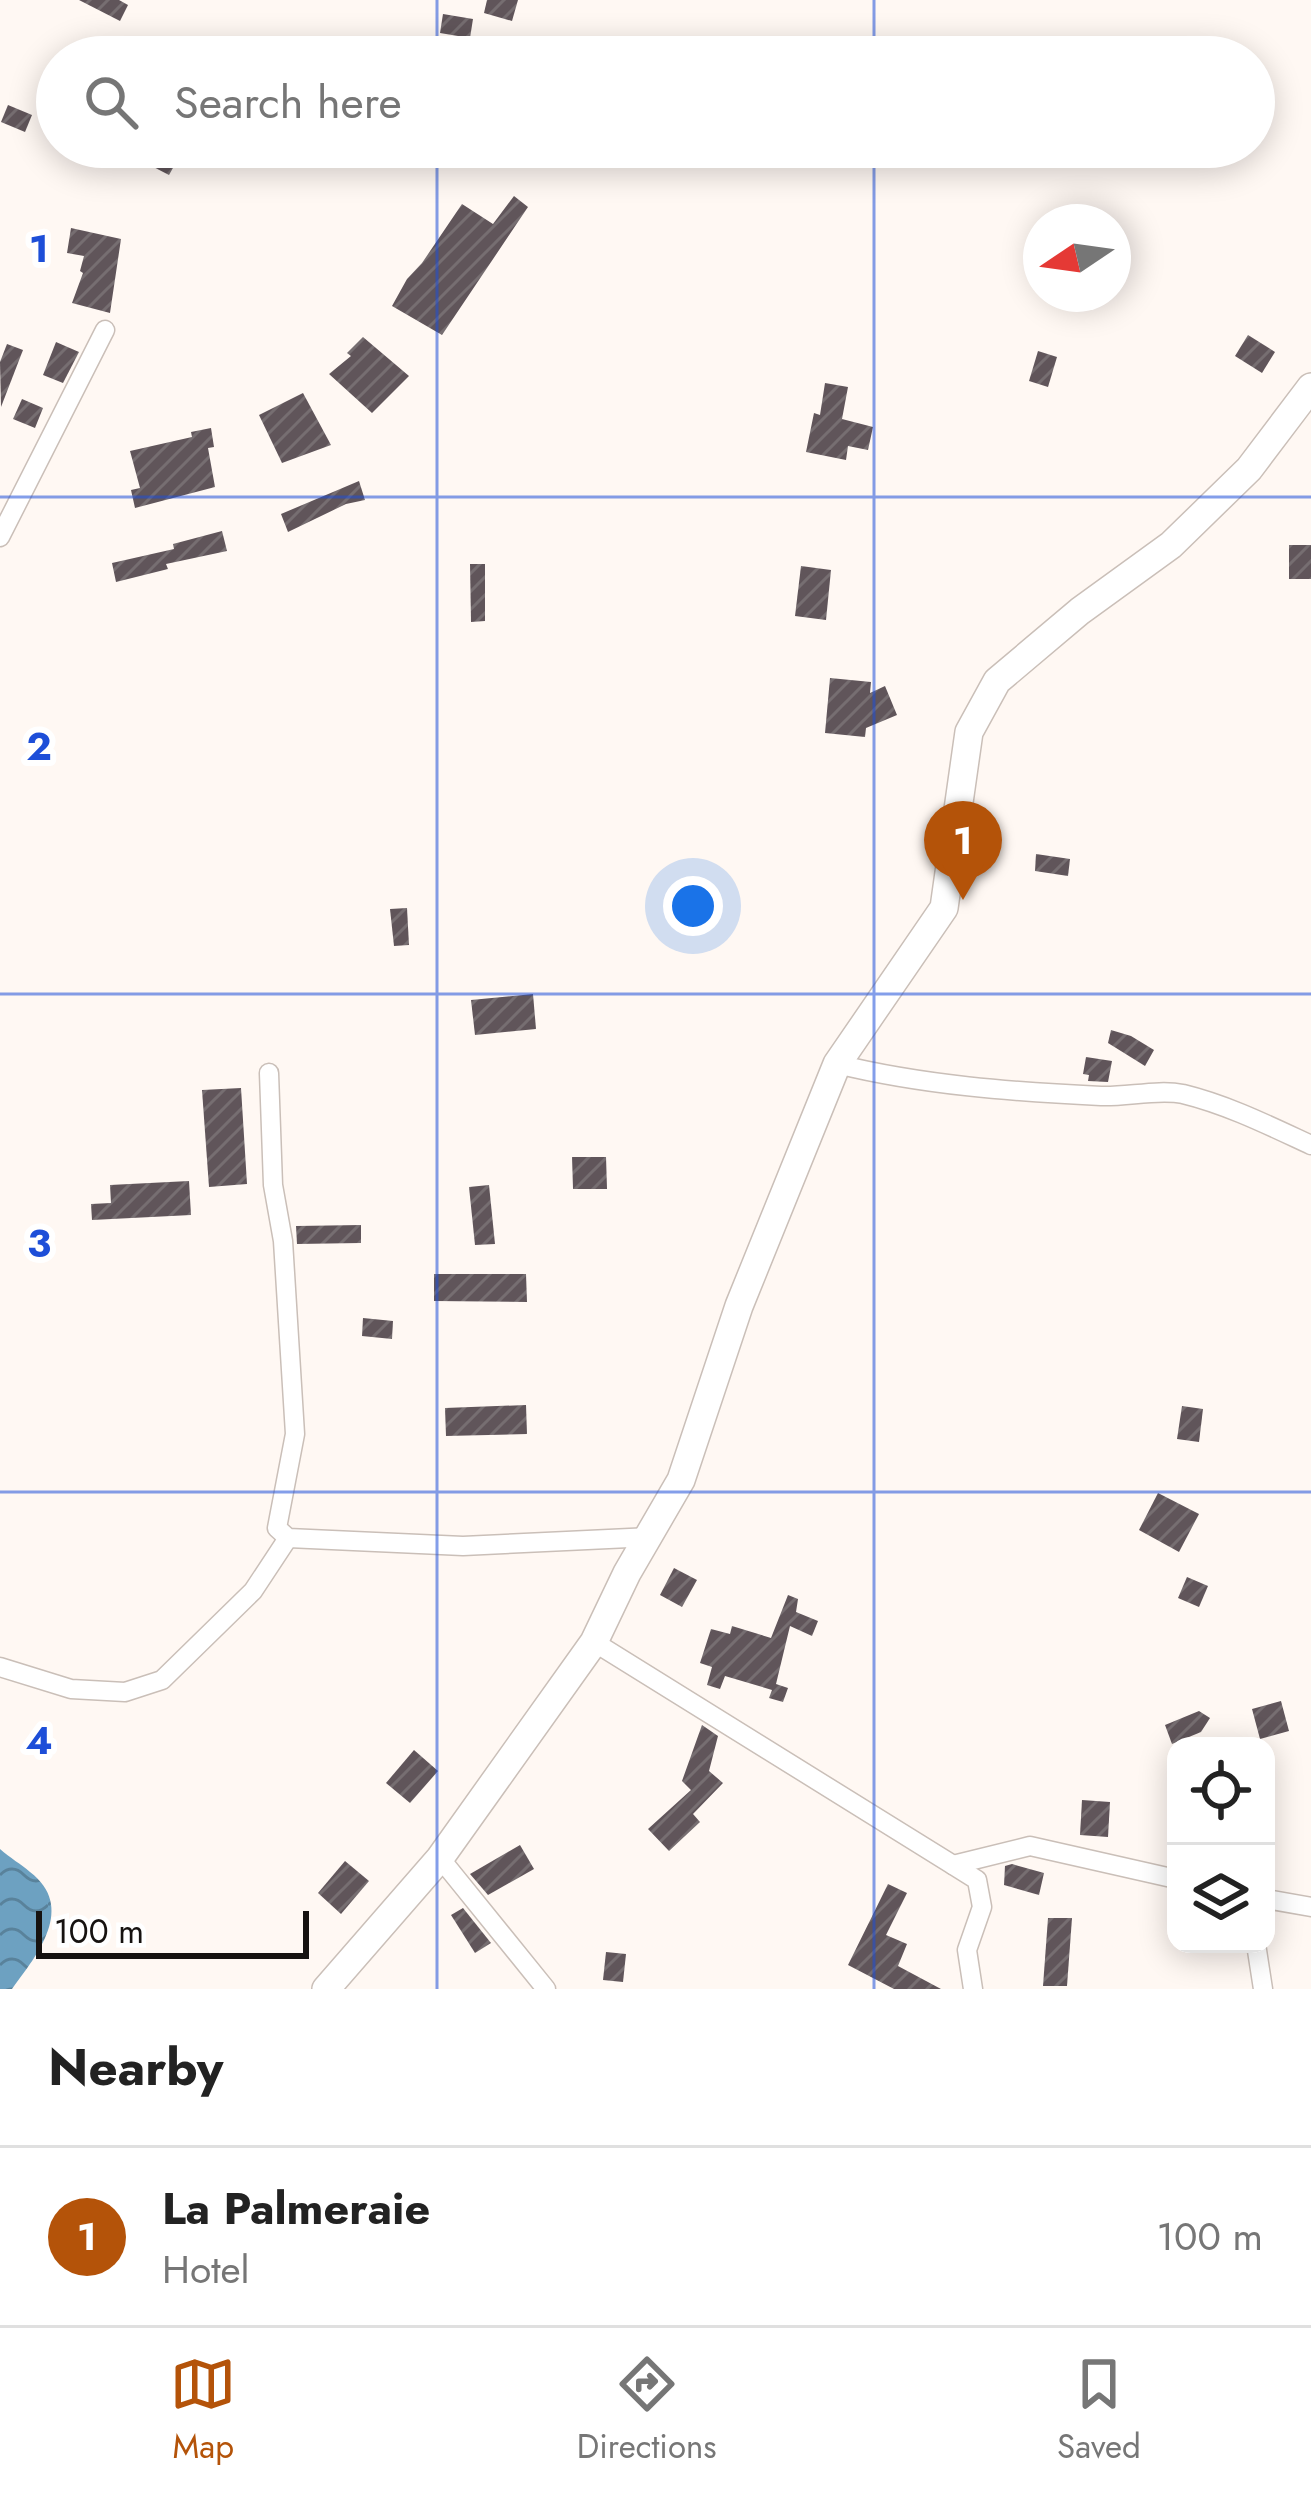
<!DOCTYPE html>
<style>
body{margin:0;font-family:Jost,sans-serif;background:#f6f6f6;color:#222}
.controls{position:absolute;right:36px;bottom:36px;display:grid;overflow:hidden;border-radius:24px;box-shadow:0 6px 30px #0003}
.controls button{width:108px;height:108px;display:grid;place-items:center;padding:0;border:0;border-bottom:3px solid #e0e0e0;background:#fff;color:#222;font:60px sans-serif}
.compass{position:absolute;left:1023px;top:204px;width:108px;height:108px;border-radius:50%;background:#fff;box-shadow:0 6px 30px #0003;rotate:257deg}
.scale{position:absolute;left:36px;bottom:30px;width:273px;box-sizing:border-box;padding-left:12px;border:6px solid #161210;border-top:0;font-size:33px;line-height:42px;white-space:nowrap;color:#161210;-webkit-text-stroke:9px #fff;paint-order:stroke}
.you{position:absolute;left:693px;top:906px;width:42px;height:42px;margin:-30px;border:9px solid #fff;border-radius:50%;background:#1a73e8;box-shadow:0 0 0 18px #1a73e833}
.badge{display:grid;place-items:center;width:78px;height:78px;border-radius:50%;background:#b45309;color:#fff;font-size:39px;font-weight:700}
.pin{position:absolute;translate:-50% -99px;filter:drop-shadow(0 3px 6px #0008)}
.pin::after{content:'';position:absolute;top:63px;width:42px;height:36px;background:inherit;clip-path:polygon(0 0,100% 0,50% 100%)}
.list{margin:0;padding:0;list-style:none}
h2{display:flex;justify-content:space-between;align-items:center;height:156px;margin:0;padding:0 48px;font-size:51px}
h2 small{font-size:39px;font-weight:400;color:#767676}
.list li{display:grid;grid-template-columns:78px 1fr auto;gap:36px;align-items:center;box-sizing:border-box;height:180px;padding:0 48px;border-top:3px solid #e0e0e0}
.list b{display:block;font-size:45px;white-space:nowrap}
.list p{margin:0;font-size:39px;white-space:nowrap;color:#767676}
.list em{font-size:39px;font-style:normal;color:#767676}
.icon{flex:none;width:66px;height:66px;fill:none;stroke:currentColor;stroke-width:2;stroke-linecap:round;stroke-linejoin:round}
.map{position:relative;flex:none;width:1311px;height:1989px;overflow:hidden}
.search{position:absolute;background:#fff;box-shadow:0 6px 30px #0003;left:36px;right:36px;top:36px;height:132px;display:flex;align-items:center;gap:30px;box-sizing:border-box;padding:0 42px;border-radius:66px;color:#767676;font-size:45px}
.sheet{height:336px;background:#fff}
nav{display:flex;justify-content:space-around;align-items:center;box-sizing:border-box;height:168px;border-top:3px solid #e0e0e0;background:#fff;font-size:33px;color:#767676}
nav a{display:grid;justify-items:center;gap:6px}
nav .on{color:#b45309}
.map>svg:first-child{display:block}
</style>
<div class="map">
<svg width="1311" height="1989" viewBox="0 0 1311 1989">
<defs>
<pattern id="water-waves" width="16" height="10" patternUnits="userSpaceOnUse" patternTransform="scale(3)"><rect width="16" height="10" fill="#6da1c1"/><path d="M0 5q4-4 8 0t8 0" fill="none" stroke="#59829b"/></pattern>
<pattern id="building-hatch" width="6" height="6" patternUnits="userSpaceOnUse" patternTransform="scale(3)"><rect width="6" height="6" fill="#60555a"/><path d="M-1 1l2-2M0 6l6-6M5 7l2-2" fill="none" stroke="#766e71"/></pattern>
</defs>
<rect width="100%" height="100%" fill="#fff8f3"/>
<path fill="url(#water-waves)" d="M0 1849C10 1858 21 1864 30 1872 76 1907 38 1954 12 1989H0Z"/>
<g fill="url(#building-hatch)">
<polygon points="79,0 119,0 128,5 120,21"/>
<polygon points="487,0 518,0 512,21 484,13"/>
<polygon points="443,14 473,19 470,38 440,33"/>
<polygon points="469,42 514,49 513,57 466,57"/>
<polygon points="8,105 32,115 25,132 1,122"/>
<polygon points="144,147 155,147 178,159 169,175 138,159"/>
<polygon points="514,196 528,207 442,335 392,306 407,279 422,263 462,204 493,224"/>
<polygon points="71,228 121,239 110,313 72,303 83,273 80,271 84,256 67,253"/>
<polygon points="1248,335 1275,352 1262,373 1235,356"/>
<polygon points="363,337 409,376 372,413 329,374 351,356 347,353"/>
<polygon points="56,342 79,352 63,383 43,375"/>
<polygon points="7,344 23,350 1,407 0,362"/>
<polygon points="1038,351 1057,357 1048,387 1029,381"/>
<polygon points="825,383 848,387 842,419 873,427 868,450 848,446 846,460 806,452 814,413 820,415"/>
<polygon points="303,393 331,445 282,463 259,415"/>
<polygon points="22,399 43,408 35,428 13,419"/>
<polygon points="211,428 214,447 208,448 215,487 135,508 131,490 140,488 130,451 192,437 191,432"/>
<polygon points="359,481 365,500 346,504 288,532 281,514"/>
<polygon points="222,531 227,551 166,564 168,569 116,582 112,563 174,549 173,544"/>
<rect x="1289" y="545" width="22" height="34"/>
<polygon points="470,564 485,564 485,621 471,622"/>
<polygon points="801,566 831,570 826,620 795,616"/>
<polygon points="830,678 871,682 870,693 885,686 897,715 866,728 865,737 825,733"/>
<polygon points="1036,854 1070,859 1068,876 1035,871"/>
<polygon points="407,908 409,945 394,946 390,909"/>
<polygon points="533,994 536,1029 475,1035 471,1000"/>
<polygon points="1111,1030 1131,1036 1154,1050 1145,1066 1108,1043"/>
<polygon points="1086,1057 1112,1061 1108,1082 1088,1081 1089,1075 1083,1074"/>
<polygon points="241,1088 247,1184 209,1187 202,1090"/>
<polygon points="572,1157 606,1157 607,1189 573,1189"/>
<polygon points="189,1181 191,1215 92,1220 91,1204 111,1203 110,1185"/>
<polygon points="489,1185 495,1244 475,1245 469,1187"/>
<polygon points="361,1225 361,1243 297,1244 296,1226"/>
<polygon points="434,1274 526,1274 527,1302 434,1301"/>
<polygon points="363,1318 393,1321 392,1339 362,1336"/>
<polygon points="526,1405 527,1434 446,1436 445,1408"/>
<polygon points="1182,1406 1203,1409 1199,1442 1177,1439"/>
<polygon points="1158,1493 1199,1514 1179,1552 1139,1530"/>
<polygon points="674,1568 697,1580 682,1607 660,1595"/>
<polygon points="1187,1577 1208,1586 1199,1607 1178,1598"/>
<polygon points="788,1595 798,1599 796,1612 818,1621 812,1636 790,1626 776,1684 788,1688 783,1702 769,1698 772,1690 725,1676 720,1689 707,1685 712,1667 700,1663 711,1629 730,1634 732,1626 771,1638"/>
<polygon points="1281,1701 1289,1731 1260,1739 1252,1709"/>
<polygon points="1199,1711 1210,1718 1201,1732 1172,1744 1165,1725"/>
<polygon points="702,1725 718,1736 709,1771 723,1783 693,1814 700,1822 669,1851 648,1829 691,1790 682,1781"/>
<polygon points="414,1750 438,1771 410,1803 386,1783"/>
<polygon points="1082,1800 1110,1802 1108,1837 1080,1835"/>
<polygon points="520,1845 534,1869 488,1895 470,1874"/>
<polygon points="345,1861 369,1881 341,1914 318,1893"/>
<polygon points="1012,1864 1044,1873 1039,1895 1004,1885 1005,1866"/>
<polygon points="888,1884 907,1893 886,1935 907,1944 898,1966 941,1989 894,1989 848,1965"/>
<polygon points="463,1908 491,1943 475,1953 451,1915"/>
<polygon points="1048,1918 1072,1918 1067,1986 1043,1986"/>
<polygon points="606,1952 626,1954 623,1982 603,1980"/>
</g>
<g fill="none" stroke-linecap="round" stroke-linejoin="round">
<g stroke="#cabfb8" stroke-width="21">
<g id="street">
<polyline points="0,537 105,330"/>
<path d="M837 1064C922 1085 1014 1092 1101 1096 1127 1097 1158 1089 1183 1094 1228 1105 1270 1126 1311 1145"/>
<polyline points="269,1073 273,1185 283,1241 295,1434 277,1528 288,1538 463,1546 651,1537"/>
<polyline points="594,1642 953,1865 1030,1846 1176,1879"/>
<polyline points="0,1667 71,1689 125,1692 162,1680 253,1591 288,1538"/>
<polyline points="440,1858 546,1989"/>
<polyline points="953,1865 977,1880 982,1907 967,1950 973,1989"/>
<polyline points="1266,1899 1311,1907"/>
<polyline points="1256,1944 1263,1989"/>
</g>
</g>
<g stroke="#cabfb8" stroke-width="30">
<polyline id="secondary" points="326,1989 440,1858 594,1642 627,1573 681,1480 739,1306 837,1064 944,908 969,732 997,681 1080,611 1171,545 1249,469 1311,387"/>
</g>
<use href="#street" stroke="#fff" stroke-width="18"/>
<use href="#secondary" stroke="#fff" stroke-width="27"/>
</g>
<path fill="none" stroke="#1d4ed8" stroke-width="3" stroke-opacity="0.55" d="M437 0V57M874 0V57M437 147V1989M874 147V1989M0 497H1311M0 994H1311M0 1492H1311"/>
<g font-size="39" text-anchor="middle" font-weight="bold" fill="#1d4ed8" stroke="#fff" stroke-width="12" stroke-linejoin="round" paint-order="stroke">
<text x="39" y="262">1</text>
<text x="39" y="760">2</text>
<text x="39" y="1257">3</text>
<text x="39" y="1754">4</text>
</g>
</svg>
<div class="controls">
<button><svg class="icon" aria-label="locate" viewBox="0 0 24 24"><circle cx="12" cy="12" r="6"/><path d="M12 2v4M12 18v4M2 12h4M18 12h4"/></svg></button>
<button><svg class="icon" aria-label="layers" viewBox="0 0 24 24"><path d="M12 4l9 5-9 5-9-5zM3 14l9 5 9-5"/></svg></button>
</div>
<svg class="compass" viewBox="-18 -18 36 36"><path d="M0-13l5 13h-10z" fill="#e53935"/><path d="M0 13l5-13h-10z" fill="#767676"/></svg>
<div class="scale">100 m</div>
<div class="you"></div>
<div class="pin badge" style="left:963px;top:900px">1</div>
<div class="search"><svg class="icon" aria-label="search" viewBox="0 0 24 24"><circle cx="10" cy="10" r="6"/><path d="M15 15l6 6"/></svg>Search here</div>
</div>
<section class="sheet">
<h2>Nearby<small></small></h2>
<ul class="list">
<li><span class="badge">1</span><div><b>La Palmeraie</b><p>Hotel</p></div><em>100 m</em></li>
</ul>
</section>
<nav>
<a class="on"><svg class="icon" aria-label="map" viewBox="0 0 24 24"><path d="M3 6l6-2 6 2 6-2v14l-6 2-6-2-6 2zM9 4v14M15 6v14"/></svg>Map</a>
<a><svg class="icon" aria-label="directions" viewBox="0 0 24 24"><path d="M12 3l9 9-9 9-9-9zM9 14v-3h6M13 9l2 2-2 2"/></svg>Directions</a>
<a><svg class="icon" aria-label="saved" viewBox="0 0 24 24"><path d="M7 4h10v16l-5-4-5 4z"/></svg>Saved</a>
</nav>
